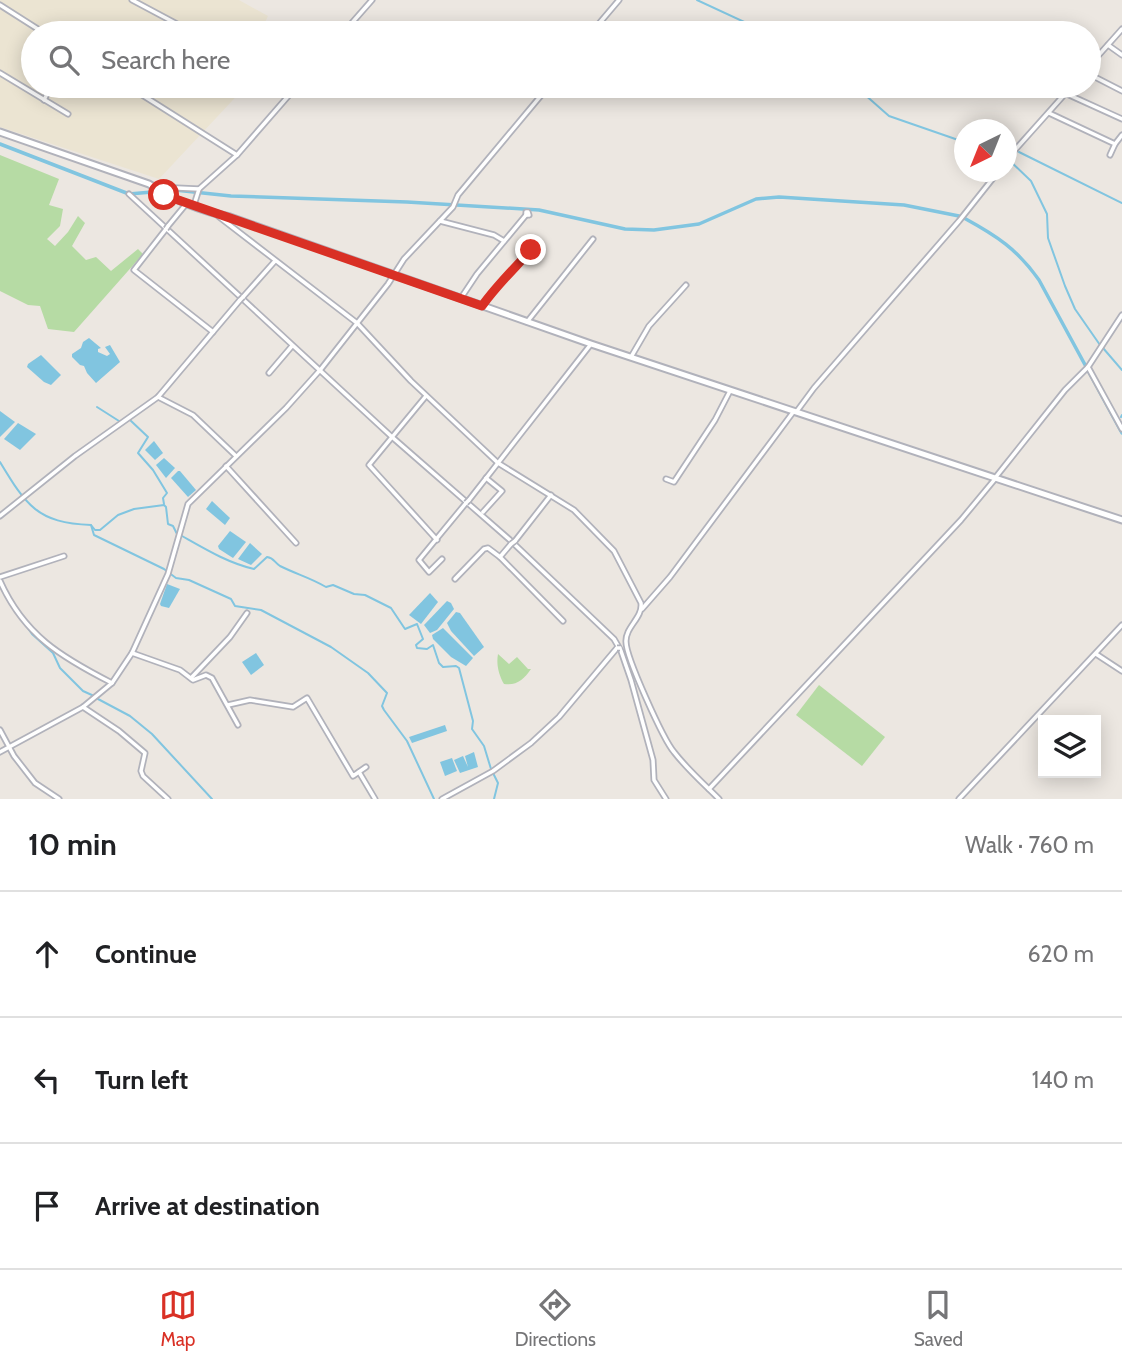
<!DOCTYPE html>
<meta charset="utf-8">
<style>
body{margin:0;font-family:Cabin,sans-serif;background:#f2f2f2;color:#202124}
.controls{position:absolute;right:21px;bottom:21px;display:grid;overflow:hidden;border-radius:0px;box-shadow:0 4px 18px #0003}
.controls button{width:63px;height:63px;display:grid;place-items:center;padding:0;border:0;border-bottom:2px solid #e0e0e0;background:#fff;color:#202124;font:35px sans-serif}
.compass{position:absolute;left:954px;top:119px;width:63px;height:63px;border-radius:50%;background:#fff;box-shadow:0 4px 18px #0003;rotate:223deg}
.stop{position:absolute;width:21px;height:21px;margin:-16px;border:5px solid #d93025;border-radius:50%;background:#fff}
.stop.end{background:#d93025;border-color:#fff;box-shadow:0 2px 7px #0008}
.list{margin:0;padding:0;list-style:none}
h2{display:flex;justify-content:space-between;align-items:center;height:91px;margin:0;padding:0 28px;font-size:30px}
h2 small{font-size:23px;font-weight:400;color:#757577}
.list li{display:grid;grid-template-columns:46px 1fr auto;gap:21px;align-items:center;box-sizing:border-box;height:126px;padding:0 28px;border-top:2px solid #e0e0e0}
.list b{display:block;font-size:26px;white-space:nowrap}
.list em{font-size:23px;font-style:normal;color:#757577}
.icon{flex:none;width:38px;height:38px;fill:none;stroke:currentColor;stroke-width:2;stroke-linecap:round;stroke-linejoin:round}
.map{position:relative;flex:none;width:1122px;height:799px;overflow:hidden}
.search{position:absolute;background:#fff;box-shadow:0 4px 18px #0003;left:21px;right:21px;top:21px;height:77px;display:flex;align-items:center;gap:18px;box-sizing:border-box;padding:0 24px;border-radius:38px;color:#757577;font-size:26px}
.sheet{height:469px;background:#fff}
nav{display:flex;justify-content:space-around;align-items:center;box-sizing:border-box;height:98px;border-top:2px solid #e0e0e0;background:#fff;font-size:19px;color:#757577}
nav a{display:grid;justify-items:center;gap:4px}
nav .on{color:#d93025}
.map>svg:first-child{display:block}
</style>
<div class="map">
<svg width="1122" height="799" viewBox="0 0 1122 799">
<rect width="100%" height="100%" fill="#ece7e1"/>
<polygon fill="#ebe4d2" points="0,0 239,0 268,16 260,33 33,33 33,86 246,86 159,179 0,127"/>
<g fill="#b6dba4">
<polygon points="0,155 59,179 49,205 63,209 60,226 47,239 55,246 68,232 78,216 85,223 72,246 86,260 96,257 111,271 138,249 143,254 74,332 48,329 40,306 28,305 0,291"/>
<path d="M498 654 509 664 517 657 528 669H531C524 679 517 686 504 684 499 675 496 665 498 654Z"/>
<polygon points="819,685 885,737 862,766 796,715"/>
</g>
<g fill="#81c5e0">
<polygon points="89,338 101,348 98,349 98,352 107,356 110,354 105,347 110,345 120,362 96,383 87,373 84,366 80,365 72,357 72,354 81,348 83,342"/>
<polygon points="41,355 61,375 51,385 44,382 27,367 28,364"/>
<polygon points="0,411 15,422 0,437"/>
<polygon points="18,423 36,434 20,450 4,439"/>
<polygon points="154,441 163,453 155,460 145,450"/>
<polygon points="164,458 175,468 166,478 156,465"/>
<polygon points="178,471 180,471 196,490 188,497 171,478"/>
<polygon points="212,501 230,518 225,525 206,509"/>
<polygon points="230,531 246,542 233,558 219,549 218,546"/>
<polygon points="250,543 262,554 251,565 238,559"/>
<polygon points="167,584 180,589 169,608 161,606 160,604"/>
<polygon points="430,593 438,602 421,624 409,615"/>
<polygon points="447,601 451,603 454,609 437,630 430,633 424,625"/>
<polygon points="456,612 460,613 484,647 474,656 451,631 447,623"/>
<polygon points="443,628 473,658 466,666 451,657 433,639 432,635"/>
<polygon points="256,653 264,665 251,675 242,662"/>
<polygon points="445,725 447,731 412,743 409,737"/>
<polygon points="474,752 478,767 460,773 454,760 463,756 468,767 465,756"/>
<polygon points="452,758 457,771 445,776 440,762"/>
</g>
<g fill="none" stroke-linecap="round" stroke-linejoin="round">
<g stroke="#81c5e0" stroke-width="2">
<polyline points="697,0 768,33"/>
<polyline points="855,86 889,116 964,142"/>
<polyline points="1019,152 1122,203"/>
<polyline points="1008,159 1031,181 1047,214 1048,238 1065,286 1075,309 1100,345"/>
<polyline points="1103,348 1122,370"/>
<polyline points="97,407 119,421"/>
<polyline points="1121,417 1122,415"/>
<polyline points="130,420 148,437 138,453 153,470 167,493 163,498 164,504"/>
<path d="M0 462C26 505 37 523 91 525L95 530H100L118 515 134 509 164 505 166 507 168 524 173 526 177 534"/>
<polyline points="91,525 94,535 164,569 176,578 189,580 231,599 235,606 261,610 331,647 368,673 387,693 382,706 384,710 407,741 434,799"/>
<path d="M182 536C205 549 228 563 254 569L267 557C274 558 274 562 280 566 296 574 311 578 326 587L333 585 354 594 365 595 391 608 405 629 417 624 423 639 416 645 417 648 427 649 433 645 439 663 443 667 456 666 459 668 473 721 472 729 484 746 491 769 498 783 494 799"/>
<polyline points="23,621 32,634 53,653 60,668 83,691 94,696"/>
<polyline points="98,699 130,716 152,734 212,799"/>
</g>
<g stroke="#81c5e0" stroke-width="3.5">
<polyline points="0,144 129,194 175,190 231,196 407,202 539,210 625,229 654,230 699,224 756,199 779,197 904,205 959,216"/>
<path d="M964 218C997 236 1017 249 1039 280L1122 433"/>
</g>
<g stroke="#b1b2bb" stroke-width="7">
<g id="street">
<polyline points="132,0 194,33"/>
<polyline points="0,5 44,33"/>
<polyline points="343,33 372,0"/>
<polyline points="591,33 619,0"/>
<polyline points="1108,45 1122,55"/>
<polyline points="1089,66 1122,29"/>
<polyline points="0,73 68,114"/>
<polyline points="1089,74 1122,91"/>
<polyline points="128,86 237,155"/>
<polyline points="330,86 337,89"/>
<polyline points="1067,94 1122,119"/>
<polyline points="44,100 51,86"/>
<polyline points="1049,113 1115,144 1110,155"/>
<polyline points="1115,144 1122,135"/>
<polyline points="1006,160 1072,86"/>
<polyline points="156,187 199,189"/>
<polyline points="129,194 392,437 510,540 614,639 621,651 631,680 653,760 654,780 666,799"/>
<polyline points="194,205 199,189 237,155 297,86"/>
<polygon points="526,212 528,212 529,215 526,215"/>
<path d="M218 216 357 323 411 381 498 463 574 510 614 551 641 603C643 618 625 627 626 642 626 657 663 739 674 752 687 769 704 784 719 799"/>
<polyline points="440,221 494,235 504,241"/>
<polyline points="168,226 187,203"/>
<polyline points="166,229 134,270 213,332"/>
<polyline points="243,297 275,261"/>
<polyline points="461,298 477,274 526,215"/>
<path d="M482 306C497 285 514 269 531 250"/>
<polyline points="527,322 593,239"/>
<polyline points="631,357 649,326 686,285"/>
<polyline points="1088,367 1122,429"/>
<polyline points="269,373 292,346"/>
<polyline points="426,396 369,465 437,540"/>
<polyline points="158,397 193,415 236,456"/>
<polyline points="797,411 814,388 959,221 998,172"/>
<polyline points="226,466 296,543"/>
<polyline points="995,478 1065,390 1088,367 1122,315"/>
<polyline points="666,479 674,482 715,420 730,391"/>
<polyline points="469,500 591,344"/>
<polyline points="483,512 502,491 486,478"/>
<polyline points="0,516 75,456 158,397 240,300"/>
<polyline points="515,541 551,495"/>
<polyline points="511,544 500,557 563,621"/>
<polyline points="442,559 429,572 419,560 466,503"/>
<polyline points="0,577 64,556"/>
<polyline points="455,579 484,549 488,548 500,557"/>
<path d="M0 581C24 635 61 657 112 683"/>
<polyline points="642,609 670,577 794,411"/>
<polyline points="132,653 180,670 193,680 206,675 212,678 238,725"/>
<polyline points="1096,654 1122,671"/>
<polyline points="191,678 230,637 247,613"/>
<polyline points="228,705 250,700 293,707 307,698 353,776 366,767"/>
<polyline points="83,707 119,731 145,753 141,771 143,776 168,799"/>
<polyline points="0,730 14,756 35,783 59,799"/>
<polyline points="0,752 83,707 112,683 132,653 168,574 188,504 286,408 321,369 388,284 404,259 453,207 458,195 549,86"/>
<polyline points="359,772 375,799"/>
<polyline points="709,789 961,520 995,479"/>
<polyline points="442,799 493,771 531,743 559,717 617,648"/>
<polyline points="959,799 1122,625"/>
</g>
</g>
<g stroke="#b1b2bb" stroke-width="9">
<path id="secondary" d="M0 132 149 184C172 199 202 211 230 217L591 344 1122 520"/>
</g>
<use href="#street" stroke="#fff" stroke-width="3.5"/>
<use href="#secondary" stroke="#fff" stroke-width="5"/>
<g stroke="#b1b2bb" stroke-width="7" stroke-linecap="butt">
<g id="street-bridge">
<polyline points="166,229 168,226"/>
<polyline points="240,300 243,297"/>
<polyline points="466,503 469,500"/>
<polyline points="511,544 515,541"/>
<polyline points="617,648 620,648"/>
</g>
</g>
<use href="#street-bridge" stroke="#fff" stroke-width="3.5"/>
</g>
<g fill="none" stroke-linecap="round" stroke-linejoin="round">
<path stroke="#d93025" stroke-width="9" d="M164 195 482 306C497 285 514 269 531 250"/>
</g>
</svg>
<div class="controls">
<button><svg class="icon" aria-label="layers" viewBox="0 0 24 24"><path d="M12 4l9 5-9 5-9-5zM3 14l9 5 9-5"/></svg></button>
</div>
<svg class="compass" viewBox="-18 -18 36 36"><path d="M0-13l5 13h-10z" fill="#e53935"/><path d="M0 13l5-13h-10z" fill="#757577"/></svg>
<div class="stop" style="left:164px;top:195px"></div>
<div class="stop end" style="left:531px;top:250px"></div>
<div class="search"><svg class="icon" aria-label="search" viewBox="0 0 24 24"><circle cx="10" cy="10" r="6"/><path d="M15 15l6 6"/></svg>Search here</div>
</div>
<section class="sheet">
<h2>10 min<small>Walk · 760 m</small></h2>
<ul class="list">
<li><svg class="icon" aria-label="ahead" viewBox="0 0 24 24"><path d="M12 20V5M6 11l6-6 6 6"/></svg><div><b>Continue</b></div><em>620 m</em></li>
<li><svg class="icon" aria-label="left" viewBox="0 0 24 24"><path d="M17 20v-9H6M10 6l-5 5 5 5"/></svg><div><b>Turn left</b></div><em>140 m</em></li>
<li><svg class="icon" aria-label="arrive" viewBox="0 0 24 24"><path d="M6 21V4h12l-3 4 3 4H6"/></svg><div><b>Arrive at destination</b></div></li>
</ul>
</section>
<nav>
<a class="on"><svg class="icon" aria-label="map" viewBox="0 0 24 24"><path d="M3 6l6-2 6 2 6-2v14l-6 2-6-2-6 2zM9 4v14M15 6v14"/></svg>Map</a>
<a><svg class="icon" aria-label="directions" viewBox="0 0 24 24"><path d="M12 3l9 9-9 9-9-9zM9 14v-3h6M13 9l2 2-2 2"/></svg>Directions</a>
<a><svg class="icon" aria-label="saved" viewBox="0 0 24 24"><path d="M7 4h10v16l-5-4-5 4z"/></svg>Saved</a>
</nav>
